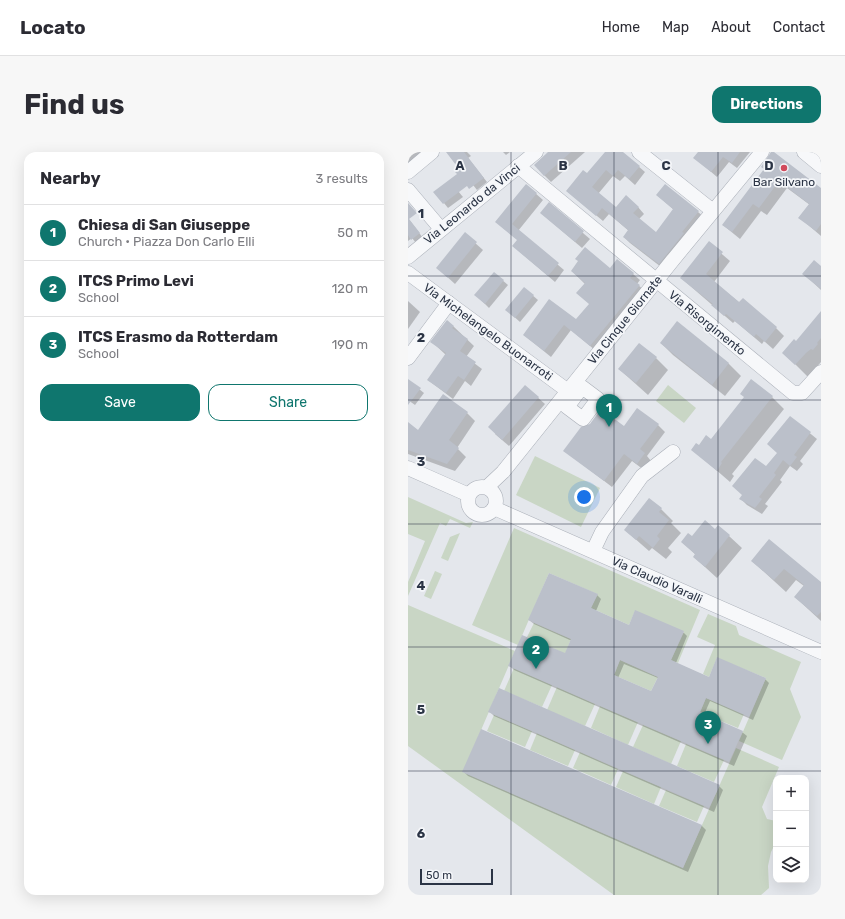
<!DOCTYPE html>
<meta charset="utf-8">
<style>
body{margin:0;font-family:Rubik,sans-serif;background:#f7f7f7;color:#2b2b33}
.controls{position:absolute;right:12px;bottom:12px;display:grid;overflow:hidden;border-radius:8px;box-shadow:0 4px 16px #0002}
.controls button{width:36px;height:36px;display:grid;place-items:center;padding:0;border:0;border-bottom:1px solid #e1e1e2;background:#fff;color:#2b2b33;font:20px sans-serif}
.scale{position:absolute;left:12px;bottom:10px;width:73px;box-sizing:border-box;padding-left:4px;border:2px solid #2b3445;border-top:0;font-size:11px;line-height:14px;white-space:nowrap;color:#2b3445;-webkit-text-stroke:3px #f4f6f9;paint-order:stroke}
.you{position:absolute;left:176px;top:345px;width:14px;height:14px;margin:-10px;border:3px solid #fff;border-radius:50%;background:#1a73e8;box-shadow:0 0 0 6px #1a73e833}
.badge{display:grid;place-items:center;width:26px;height:26px;border-radius:50%;background:#0f766e;color:#fff;font-size:13px;font-weight:700}
.pin{position:absolute;translate:-50% -33px;filter:drop-shadow(0 1px 2px #0008)}
.pin::after{content:'';position:absolute;top:21px;width:14px;height:12px;background:inherit;clip-path:polygon(0 0,100% 0,50% 100%)}
.list{margin:0;padding:0;list-style:none}
h2{display:flex;justify-content:space-between;align-items:center;height:52px;margin:0;padding:0 16px;font-size:17px}
h2 small{font-size:13px;font-weight:400;color:#7c7c81}
.list li{display:grid;grid-template-columns:26px 1fr auto;gap:12px;align-items:center;box-sizing:border-box;height:56px;padding:0 16px;border-top:1px solid #e1e1e2}
.list b{display:block;font-size:15px;white-space:nowrap}
.list p{margin:0;font-size:13px;white-space:nowrap;color:#7c7c81}
.list em{font-size:13px;font-style:normal;color:#7c7c81}
.actions{display:flex;gap:8px;padding:12px 16px}
.actions a{flex:1;padding:9px 0;border:1px solid #0f766e;border-radius:12px;text-align:center;font-size:14px;color:#0f766e}
.actions .main{background:#0f766e;color:#fff}
.icon{flex:none;width:22px;height:22px;fill:none;stroke:currentColor;stroke-width:2;stroke-linecap:round;stroke-linejoin:round}
.map{position:relative;flex:none;width:413px;height:743px;overflow:hidden;border-radius:12px}
header{display:flex;align-items:center;gap:24px;box-sizing:border-box;height:56px;padding:0 20px;background:#fff;border-bottom:1px solid #e1e1e2}
header strong{font-size:19px}
nav{display:flex;gap:22px;margin-inline-start:auto;font-size:14px}
.intro{display:flex;align-items:center;justify-content:space-between;box-sizing:border-box;height:96px;padding:0 24px}
h1{margin:0;font-size:28px}
.button{padding:10px 18px;border-radius:12px;background:#0f766e;color:#fff;font-size:14px;font-weight:700}
main{display:flex;gap:24px;padding:0 24px}
aside{flex:1;background:#fff;border-radius:12px;box-shadow:0 4px 16px #0002}
.map>svg:first-child{display:block}
</style>
<header>
<strong>Locato</strong>
<nav><a>Home</a><a>Map</a><a>About</a><a>Contact</a></nav>
</header>
<div class="intro"><h1>Find us</h1><a class="button">Directions</a></div>
<main>
<aside>
<h2>Nearby<small>3 results</small></h2>
<ul class="list">
<li><span class="badge">1</span><div><b>Chiesa di San Giuseppe</b><p>Church · Piazza Don Carlo Elli</p></div><em>50 m</em></li>
<li><span class="badge">2</span><div><b>ITCS Primo Levi</b><p>School</p></div><em>120 m</em></li>
<li><span class="badge">3</span><div><b>ITCS Erasmo da Rotterdam</b><p>School</p></div><em>190 m</em></li>
</ul>
<div class="actions"><a class="main">Save</a><a>Share</a></div>
</aside>
<div class="map">
<svg width="413" height="743" viewBox="0 0 413 743">
<rect width="100%" height="100%" fill="#e4e7ec"/>
<g fill="#c9d6c5">
<polygon points="260,233 288,256 276,271 248,249"/>
<polygon points="127,304 192,336 173,375 108,343"/>
<polygon points="0,345 58,371 65,370 62,376 42,367 38,374 32,371 0,444 0,430 17,389 0,382"/>
<polygon points="106,376 292,458 270,511 263,508 276,480 227,459 221,473 183,456 189,442 141,421 110,493 64,473"/>
<polygon points="52,381 40,409 33,406 42,385"/>
<polygon points="27,419 34,422 23,447 16,444"/>
<polygon points="0,453 107,499 55,620 275,716 328,596 371,615 354,655 359,667 368,669 368,690 363,700 360,714 361,736 353,743 206,743 0,594"/>
<polygon points="300,462 328,474 331,483 393,510 382,537 393,565 374,608 331,589 358,526 309,506 301,525 295,522 307,493 289,485"/>
<polygon points="126,471 163,487 156,505 151,499 119,485"/>
<polygon points="212,508 250,525 243,539 206,523"/>
<polygon points="106,516 144,533 134,555 96,539"/>
<polygon points="149,535 187,552 177,574 139,558"/>
<polygon points="298,546 336,562 330,576 298,563 291,563"/>
<polygon points="192,554 230,570 220,593 183,576"/>
<polygon points="86,563 124,579 117,595 79,579"/>
<polygon points="235,573 273,589 263,612 225,595"/>
<polygon points="129,581 167,598 160,614 122,598"/>
<polygon points="278,592 316,608 306,630 269,614"/>
<polygon points="172,600 210,617 203,633 165,616"/>
<polygon points="215,619 253,635 246,652 208,635"/>
<polygon points="258,638 296,654 289,670 251,654"/>
</g>
<g fill="#0003" fill-rule="evenodd">
<polygon points="0,0 19,0 0,20"/>
<polygon points="39,0 59,0 63,4 60,6 79,30 69,38"/>
<polygon points="95,0 102,0 98,3"/>
<polygon points="142,0 177,0 143,30 136,23"/>
<polygon points="198,0 214,0 237,20 227,33 217,24 212,29 205,24 190,42 208,56 230,55 236,62 231,67 248,81 266,58 249,43 290,60 297,66 257,118 222,91 216,85 221,79 201,62 195,69 159,39 180,23"/>
<polygon points="292,0 342,0 329,16 321,10 309,25 287,6"/>
<polygon points="357,17 413,38 413,84 392,66 402,53 379,36 359,63 353,59 332,87 315,73"/>
<polygon points="45,33 55,45 40,56 27,40"/>
<polygon points="118,33 135,48 110,79 156,118 147,130 112,100 110,88 95,76"/>
<polygon points="141,52 182,87 174,96 133,61"/>
<polygon points="0,66 15,86 8,91 4,86 0,89"/>
<polygon points="57,82 75,98 47,132 36,122"/>
<polygon points="301,91 322,109 306,130 332,151 368,176 376,184 365,197 356,189 354,192 327,169 325,171 273,126"/>
<polygon points="413,115 413,138 396,122"/>
<polygon points="202,118 225,122 232,128 229,132 238,140 188,199 163,178 143,205 116,183 168,169 182,152 177,132 164,119"/>
<polygon points="86,121 100,133 81,156 72,147"/>
<polygon points="116,136 130,148 112,170 103,162"/>
<polygon points="0,149 12,160 0,177"/>
<polygon points="413,161 413,210 400,225 376,201 388,191"/>
<polygon points="270,171 321,212 333,224 317,244 265,203 253,191"/>
<polygon points="45,174 66,194 58,205 74,217 63,234 57,229 45,247 20,228 38,203 24,190"/>
<polygon points="248,206 260,218 240,243 211,217"/>
<polygon points="0,228 16,241 7,253 0,248"/>
<polygon points="117,234 137,252 101,294 87,282"/>
<polygon points="364,245 376,257 324,322 326,324 322,330 284,297 303,288"/>
<polygon points="59,261 67,269 49,296 58,305 47,319 0,302 0,272 11,279"/>
<polygon points="382,265 409,287 392,309 395,312 389,319 382,314 372,328 374,330 357,352 360,354 354,362 339,353 333,347 370,301"/>
<polygon points="182,273 216,275 250,273 257,280 239,304 243,309 236,318 224,309 204,335 157,299"/>
<polygon points="253,357 265,369 263,371 273,381 260,396 264,400 258,407 244,396 241,399 217,378"/>
<polygon points="307,378 321,384 334,396 309,426 286,405 288,403 274,390"/>
<polygon points="361,388 413,431 413,469 387,445 396,434 388,428 378,440 344,409"/>
<path d="M189 443 193 447 188 459 222 474 275 480 279 484 268 511 302 526 357 527 361 531 345 568 302 549 296 563 334 580 339 584 326 614 106 518 102 514 158 503 164 489 126 472 121 468ZM216 512 250 526 244 540 210 526Z"/>
<polygon points="82,560 311,634 315,638 306,660 86,564"/>
<polygon points="74,578 294,674 298,678 280,720 60,624 56,620"/>
</g>
<g fill="#bbc0ca" fill-rule="evenodd">
<polygon points="38,0 56,0 76,26 61,37 59,34 35,52 25,40 49,22 47,20 51,17"/>
<polygon points="140,0 163,0 136,24 126,13"/>
<polygon points="197,0 215,0 232,14 221,27 210,18 205,24 198,18 184,35 208,55 218,43 231,55 225,61 248,80 265,57 248,43 257,32 291,59 274,80 276,81 251,112 215,85 220,78 194,56 188,64 158,39 175,18 179,21"/>
<polygon points="290,0 332,0 324,11 315,5 303,20 285,6"/>
<polygon points="363,0 366,0 413,36 413,72 408,79 390,66 401,52 371,29 351,56 345,52 324,80 314,73 356,17 353,15"/>
<polygon points="118,32 129,41 104,72 151,111 140,124 104,94 109,88 87,70"/>
<polygon points="141,50 176,79 167,90 132,61"/>
<polygon points="0,51 9,61 1,67 12,81 3,88 0,83"/>
<polygon points="57,80 69,90 40,126 28,116"/>
<polygon points="301,89 315,100 298,122 331,150 335,146 369,175 357,190 348,182 346,185 318,162 316,164 303,153 305,152 272,126"/>
<polygon points="177,95 202,116 209,107 226,121 222,126 232,133 182,194 156,173 136,199 115,183 141,147 168,167 181,152 168,141 177,131 163,119 170,109 167,107"/>
<polygon points="406,108 413,114 413,137 394,122"/>
<polygon points="86,120 96,128 77,152 66,143"/>
<polygon points="116,135 126,143 107,166 97,158"/>
<polygon points="413,159 413,186 409,191 410,192 405,198 403,197 398,201 387,213 374,201 386,187 388,189"/>
<polygon points="39,168 46,174 44,176 60,187 52,199 68,210 56,228 50,224 38,241 19,228 38,201 22,190"/>
<polygon points="269,169 321,211 304,233 252,191"/>
<polygon points="231,191 249,205 228,231 210,217"/>
<polygon points="0,227 13,236 0,253"/>
<polygon points="343,227 365,244 313,310 314,311 309,319 283,298 288,291 291,293 298,283 303,287 336,245 332,242"/>
<polygon points="117,233 131,245 94,288 80,275"/>
<polygon points="35,242 60,260 41,288 51,296 39,312 0,298 0,270 10,278"/>
<polygon points="229,256 251,272 232,297 237,301 229,312 216,302 196,329 155,299 173,275 182,272 193,257 216,274"/>
<polygon points="382,264 403,280 386,303 389,305 382,314 375,308 366,321 368,323 351,345 354,347 347,356 331,347 334,343 324,334 347,306 358,314 369,301 359,292"/>
<polygon points="241,346 254,356 251,360 261,368 249,384 252,387 245,396 231,384 228,388 216,378"/>
<polygon points="297,368 307,377 310,373 322,383 297,415 285,405 287,402 273,390 280,381 284,384"/>
<polygon points="361,387 413,430 413,460 409,464 386,445 396,433 376,417 366,428 343,409"/>
<path d="M141 421 190 442 183 456 221 473 227 458 276 479 263 508 301 525 309 505 358 526 341 565 298 546 292 560 335 579 321 610 100 514 114 483 157 501 163 487 120 468ZM212 508 250 525 243 539 206 523Z"/>
<polygon points="91,536 312,633 301,656 80,560"/>
<polygon points="73,577 294,673 275,716 54,620"/>
</g>
<g fill="none" stroke-linecap="round" stroke-linejoin="round">
<g stroke="#a9aeb7" stroke-width="15">
<g id="minor">
<polyline points="231,0 305,59"/>
<polyline points="396,0 413,14"/>
<polyline points="110,14 385,241 394,241 413,220"/>
<polyline points="0,20 24,0"/>
<polyline points="0,38 33,77"/>
<polyline points="0,105 128,0"/>
<polyline points="0,121 160,239"/>
<polyline points="0,206 41,151"/>
<polygon points="174,235 190,247 175,267 159,255"/>
<polyline points="0,316 61,343"/>
<circle cx="74" cy="349" r="14"/>
<polyline points="79,335 95,320 264,109 354,0"/>
<polyline points="86,356 413,500"/>
<polyline points="185,399 194,380 234,324 265,300"/>
</g>
</g>
<use href="#minor" stroke="#f7f8fa" stroke-width="14"/>
</g>
<path fill="none" stroke="#2b3445" stroke-width="1" stroke-opacity="0.55" d="M103 0V743M206 0V743M310 0V743M0 124H413M0 248H413M0 372H413M0 495H413M0 619H413"/>
<circle fill="#d1495b" stroke="#f4f6f9" stroke-width="1.5" cx="376" cy="16" r="4"/>
<g text-anchor="middle" stroke-width="3.5" stroke-linejoin="round" paint-order="stroke">
<g font-size="12" fill="#2b3445" stroke="#f4f6f9">
<text x="376" y="34">Bar Silvano</text>
</g>
<g font-size="12" fill="#2b3445" stroke="#f4f6f9">
<text transform="translate(64 52) rotate(-39)" y="4">Via Leonardo da Vinci</text>
<text transform="translate(217 168) rotate(-51)" y="4">Via Cinque Giornate</text>
<text transform="translate(299 171) rotate(39)" y="4">Via Risorgimento</text>
<text transform="translate(80 180) rotate(36)" y="4">Via Michelangelo Buonarroti</text>
<text transform="translate(249 428) rotate(24)" y="4">Via Claudio Varalli</text>
</g>
</g>
<g font-size="13" text-anchor="middle" font-weight="bold" fill="#2b3445" stroke="#f4f6f9" stroke-width="3.5" stroke-linejoin="round" paint-order="stroke">
<text x="52" y="18">A</text>
<text x="155" y="18">B</text>
<text x="258" y="18">C</text>
<text x="361" y="18">D</text>
<text x="13" y="66">1</text>
<text x="13" y="190">2</text>
<text x="13" y="314">3</text>
<text x="13" y="438">4</text>
<text x="13" y="562">5</text>
<text x="13" y="686">6</text>
</g>
</svg>
<div class="controls">
<button>+</button>
<button>−</button>
<button><svg class="icon" aria-label="layers" viewBox="0 0 24 24"><path d="M12 4l9 5-9 5-9-5zM3 14l9 5 9-5"/></svg></button>
</div>
<div class="scale">50 m</div>
<div class="you"></div>
<div class="pin badge" style="left:201px;top:275px">1</div>
<div class="pin badge" style="left:128px;top:517px">2</div>
<div class="pin badge" style="left:300px;top:592px">3</div>
</div>
</main>
